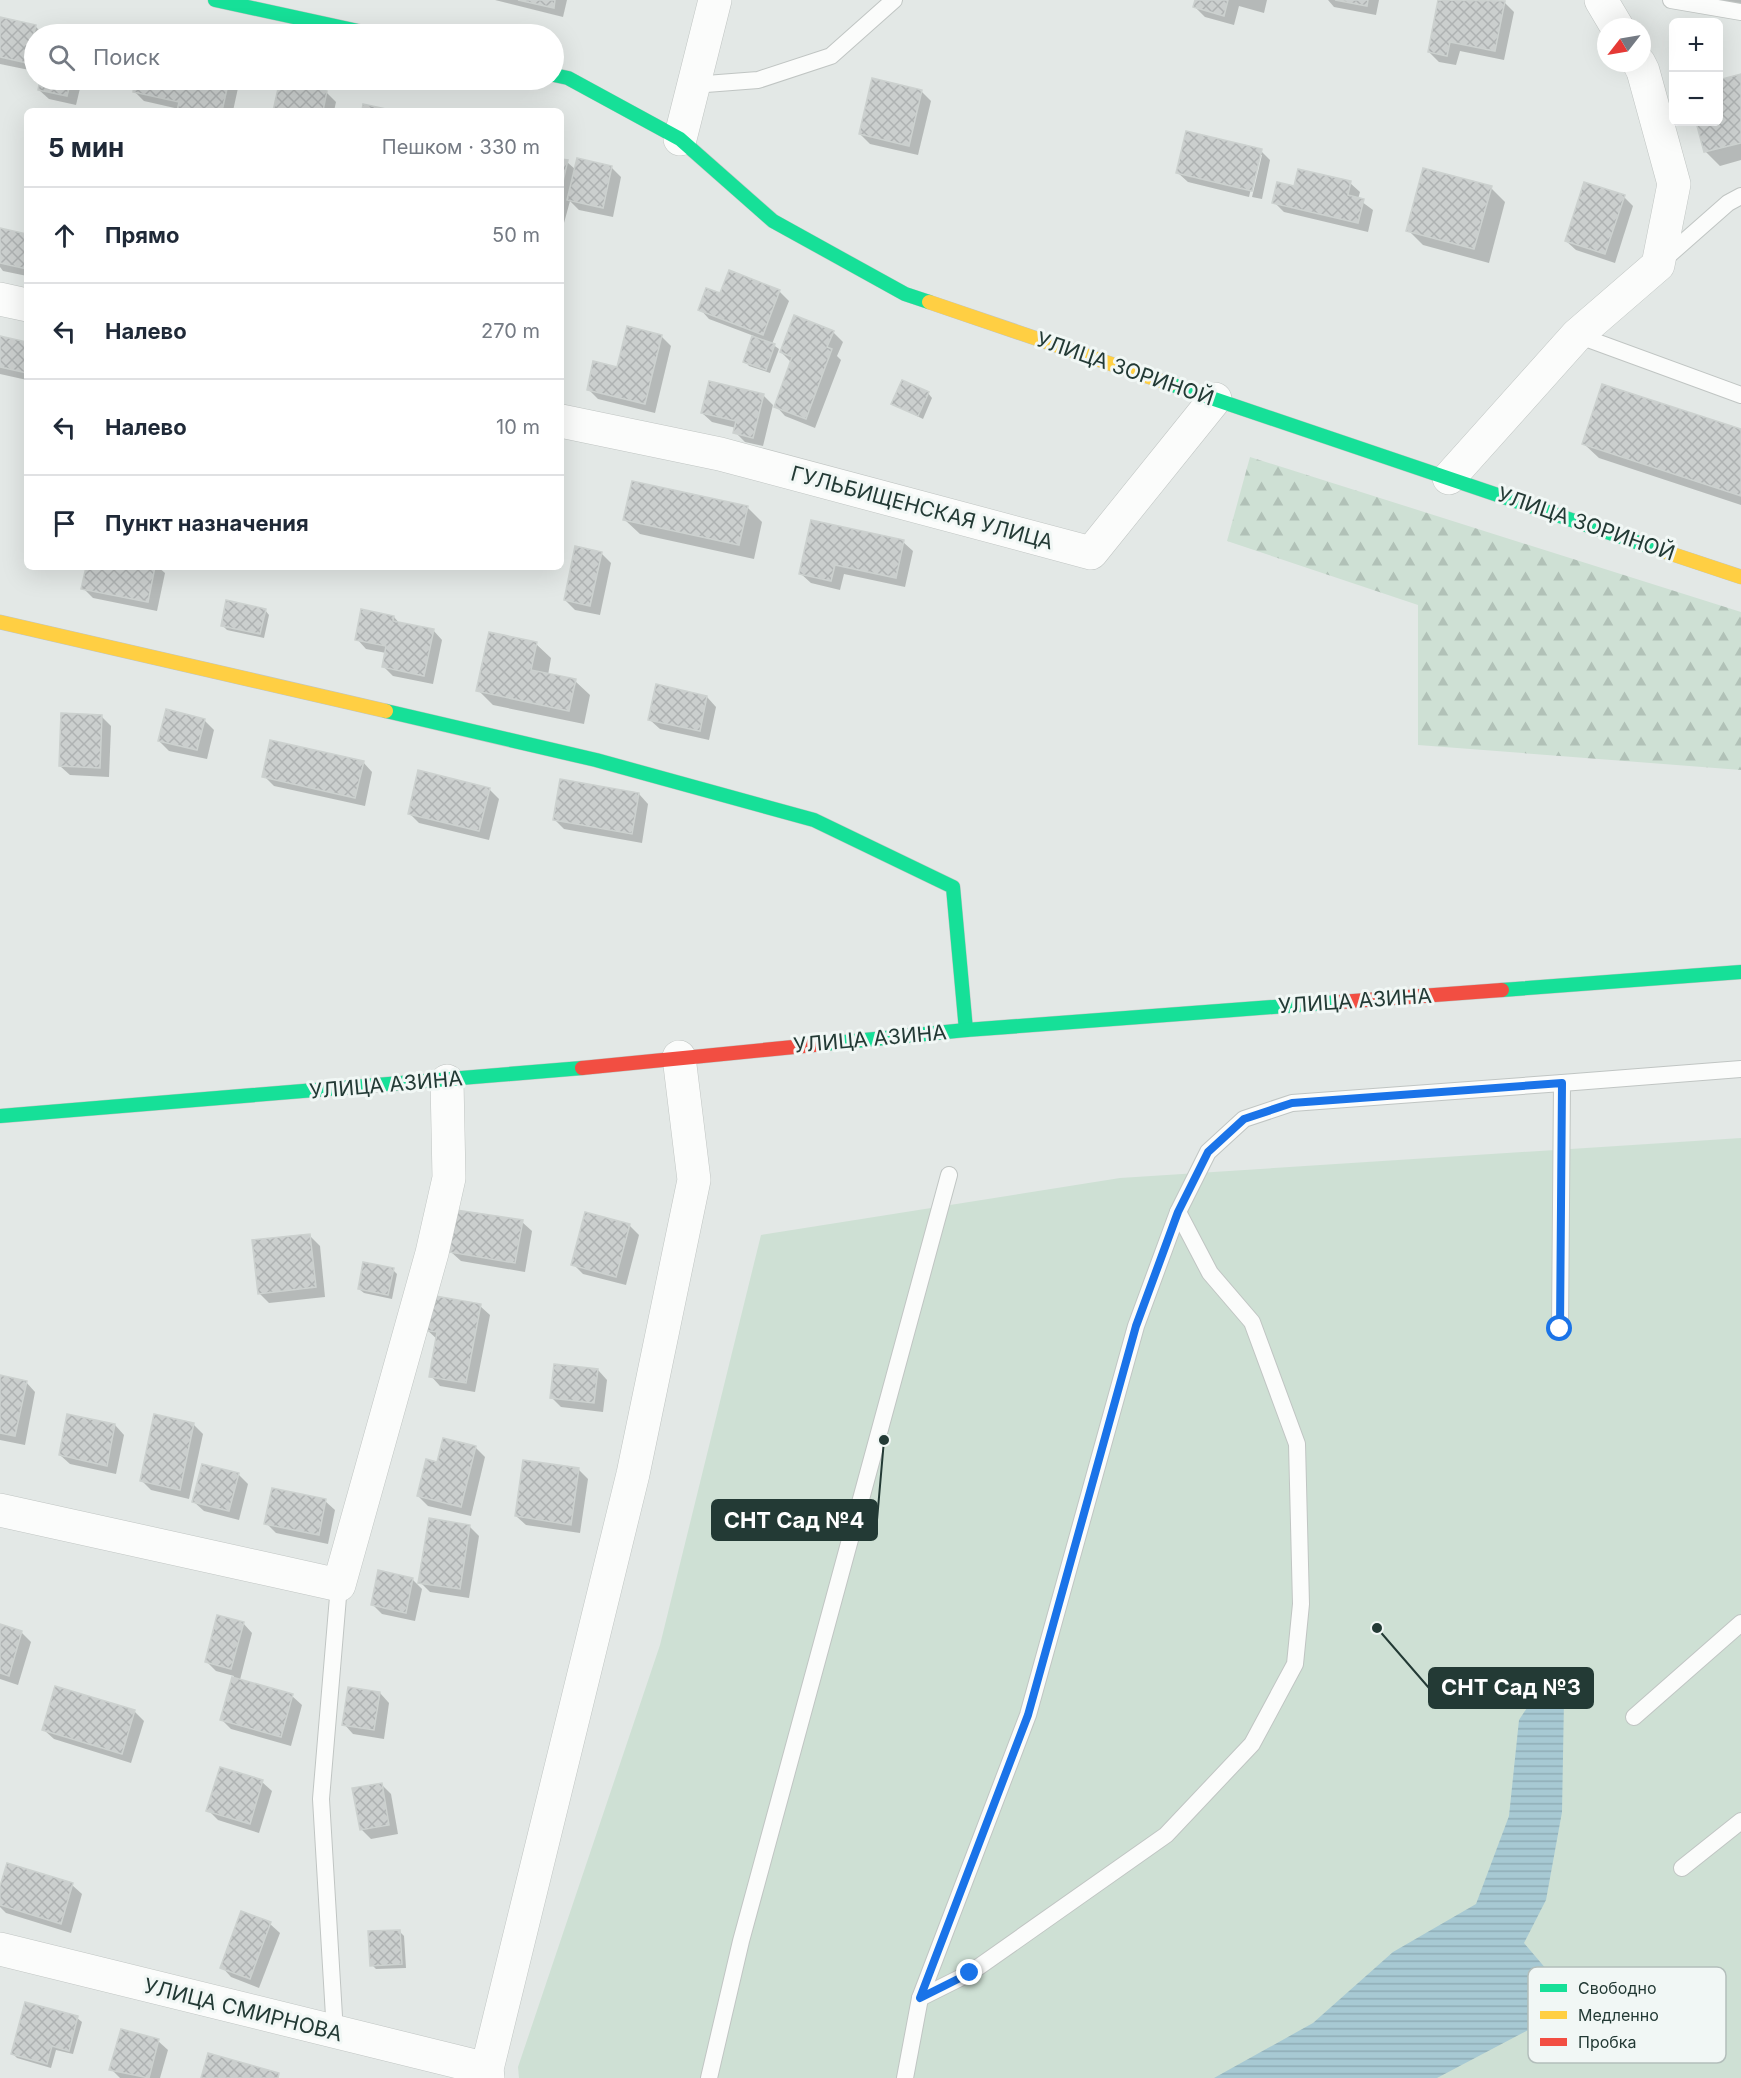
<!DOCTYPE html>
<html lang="ru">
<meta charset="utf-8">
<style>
body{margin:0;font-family:Inter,sans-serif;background:#f6f6f7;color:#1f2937}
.controls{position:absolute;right:18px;top:18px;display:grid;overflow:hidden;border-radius:9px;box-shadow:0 6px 24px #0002}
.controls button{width:54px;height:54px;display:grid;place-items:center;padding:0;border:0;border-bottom:2px solid #e0e1e3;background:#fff;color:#1f2937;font:30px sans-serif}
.compass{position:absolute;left:1597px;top:18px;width:54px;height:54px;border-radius:50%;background:#fff;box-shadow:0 6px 24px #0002;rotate:239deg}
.stop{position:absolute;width:18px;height:18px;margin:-14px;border:4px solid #1a73e8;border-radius:50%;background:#fff}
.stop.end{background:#1a73e8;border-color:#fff;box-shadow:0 2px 6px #0008}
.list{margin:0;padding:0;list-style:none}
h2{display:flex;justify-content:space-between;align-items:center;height:78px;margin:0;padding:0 24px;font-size:26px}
h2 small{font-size:20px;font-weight:400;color:#747a83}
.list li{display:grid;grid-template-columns:39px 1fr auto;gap:18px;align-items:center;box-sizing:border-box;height:96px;padding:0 24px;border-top:2px solid #e0e1e3}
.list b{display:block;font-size:22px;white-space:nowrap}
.list em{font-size:20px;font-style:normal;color:#747a83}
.icon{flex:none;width:33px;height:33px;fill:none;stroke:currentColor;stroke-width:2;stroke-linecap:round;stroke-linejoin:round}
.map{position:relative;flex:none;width:1741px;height:2078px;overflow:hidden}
.search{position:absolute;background:#fff;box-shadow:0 6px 24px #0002;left:24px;top:24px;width:540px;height:66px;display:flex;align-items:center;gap:15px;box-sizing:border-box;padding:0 21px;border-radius:33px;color:#747a83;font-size:22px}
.panel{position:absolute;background:#fff;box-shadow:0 6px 24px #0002;left:24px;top:108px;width:540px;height:462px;border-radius:9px}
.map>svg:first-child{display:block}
</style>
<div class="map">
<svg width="1741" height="2078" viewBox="0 0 1741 2078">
<defs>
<pattern id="forest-firs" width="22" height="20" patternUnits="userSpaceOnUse" patternTransform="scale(1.5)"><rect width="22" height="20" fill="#cee0d4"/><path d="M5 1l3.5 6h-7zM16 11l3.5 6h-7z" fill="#b1c1b7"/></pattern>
<pattern id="water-rules" width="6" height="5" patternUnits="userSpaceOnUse" patternTransform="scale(1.5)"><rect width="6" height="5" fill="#a7c9d3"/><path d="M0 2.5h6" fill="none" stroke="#8fadb6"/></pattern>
<pattern id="building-cross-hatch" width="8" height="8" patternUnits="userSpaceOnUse" patternTransform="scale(1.5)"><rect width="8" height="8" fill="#cbcfce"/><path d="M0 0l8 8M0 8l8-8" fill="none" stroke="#aeb2b2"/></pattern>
</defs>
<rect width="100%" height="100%" fill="#e3e8e6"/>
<polygon fill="url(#forest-firs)" points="1250,457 1741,612 1741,770 1418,745 1418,605 1227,541"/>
<polygon fill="#cee0d4" points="1741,1138 1741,2078 519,2078 518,2067 660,1645 761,1235 1120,1178"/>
<polygon fill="url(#water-rules)" points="1542,1685 1564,1700 1562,1812 1546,1900 1524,1943 1547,1970 1672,1973 1641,2004 1532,2028 1437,2078 1214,2078 1313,2023 1393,1952 1476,1904 1509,1816 1519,1720"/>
<g fill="#0003">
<polygon points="495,0 567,0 563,17"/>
<polygon points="1197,0 1267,0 1264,13 1239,6 1234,25 1205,17 1195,7"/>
<polygon points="1328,0 1379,0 1376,15 1334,7"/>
<polygon points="1440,0 1504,2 1514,12 1504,60 1460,51 1456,65 1439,62 1429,52"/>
<polygon points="1705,0 1741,0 1741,7"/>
<polygon points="0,19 35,26 43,34 34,34 34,71 0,64"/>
<polygon points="1741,76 1741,160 1720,166 1705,151 1698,122 1718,122"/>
<polygon points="42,80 82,80 76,105 49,99 39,90"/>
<polygon points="86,80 128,80 126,88"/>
<polygon points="137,80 229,80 238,88 233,111 179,111 179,109 144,101 134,91"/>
<polygon points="921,91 931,101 918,155 870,144 860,134"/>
<polygon points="326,92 336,102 334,111 275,111"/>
<polygon points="1261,151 1270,160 1262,199 1252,197 1262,155 1259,155 1249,197 1188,182 1178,173"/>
<polygon points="561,160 567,162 576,170 612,168 621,177 613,217 579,210 570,201 561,234"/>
<polygon points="1350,183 1360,192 1358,199 1373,210 1368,232 1284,212 1274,202 1296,187"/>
<polygon points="1491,188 1505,202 1489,263 1423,245 1408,230"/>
<polygon points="1624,197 1633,206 1615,263 1576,250 1566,241"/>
<polygon points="0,232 27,235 27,276 3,271 0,267"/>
<polygon points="779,291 789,301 772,344 779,349 770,373 749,366 745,361 754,336 709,319 700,309 721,295"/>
<polygon points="833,332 843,342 837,356 841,360 815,428 785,416 776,406 791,362 781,352"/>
<polygon points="661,336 671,346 655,413 598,399 588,389"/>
<polygon points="0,338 27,344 27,380 0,374"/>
<polygon points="928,393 932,398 923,419 893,404"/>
<polygon points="763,395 773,405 763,446 745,442 735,432 736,428 712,422 702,413"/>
<polygon points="1741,431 1741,505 1599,458 1584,444"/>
<polygon points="747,507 762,522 754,559 640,534 625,520"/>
<polygon points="903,542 913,551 905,587 844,574 840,590 811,583 801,574"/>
<polygon points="601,553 611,563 600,615 575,610 565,600"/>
<polygon points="87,567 158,567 165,573 157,611 93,598 83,588"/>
<polygon points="265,610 269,615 264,638 227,630 222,625"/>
<polygon points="394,617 400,624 433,630 442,640 433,684 393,676 384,667 386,653 366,649 357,639"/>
<polygon points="536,644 551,658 548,675 575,681 590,695 584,724 493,705 478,690"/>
<polygon points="707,697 716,707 709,740 660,729 650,720"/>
<polygon points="102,717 111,726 109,777 70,775 60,766"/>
<polygon points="204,720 214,730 207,759 169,751 159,741"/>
<polygon points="363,762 372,772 365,806 274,786 264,776"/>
<polygon points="489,789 499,799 489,840 419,823 410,814"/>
<polygon points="639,794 648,804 642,843 564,829 555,820"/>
<polygon points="522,1222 532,1231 525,1272 461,1261 451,1252"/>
<polygon points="629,1225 639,1235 626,1285 583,1274 573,1264"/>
<polygon points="310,1236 320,1246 325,1297 269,1303 259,1293"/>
<polygon points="393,1270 397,1274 392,1299 364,1293 359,1289"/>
<polygon points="480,1306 490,1315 475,1392 440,1386 431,1376 437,1339 426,1329"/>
<polygon points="598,1370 607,1380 603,1412 561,1407 551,1397"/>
<polygon points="0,1377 26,1382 35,1392 25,1445 0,1440"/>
<polygon points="68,1416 115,1425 124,1435 116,1474 70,1464 60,1455"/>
<polygon points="193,1424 203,1434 189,1499 151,1490 142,1481"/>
<polygon points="476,1448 485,1457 471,1516 428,1506 418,1496 438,1464"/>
<polygon points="578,1469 588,1479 580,1533 526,1525 516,1516"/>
<polygon points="238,1474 248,1484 239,1520 204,1511 194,1502"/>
<polygon points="325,1501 335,1510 328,1544 276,1533 266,1523"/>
<polygon points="469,1526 479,1536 469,1598 430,1592 420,1582"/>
<polygon points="412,1579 422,1589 415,1621 382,1614 372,1604"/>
<polygon points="243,1623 252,1633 240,1680 292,1696 302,1705 291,1746 231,1729 221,1719 234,1676 216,1671 206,1661"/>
<polygon points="0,1625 21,1632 31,1642 18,1685 0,1679"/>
<polygon points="380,1693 389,1703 384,1739 353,1734 344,1724"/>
<polygon points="134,1711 144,1721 131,1763 54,1739 44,1730"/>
<polygon points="262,1782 272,1791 259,1833 218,1820 208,1810"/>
<polygon points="381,1784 391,1794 398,1834 371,1839 361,1829"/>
<polygon points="72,1885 82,1894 71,1933 6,1913 0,1907 0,1891"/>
<polygon points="270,1924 280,1933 259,1988 231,1977 222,1967"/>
<polygon points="399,1931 404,1936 406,1968 376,1969 372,1965"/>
<polygon points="77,2018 82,2022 73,2054 56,2050 51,2068 17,2058 13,2054"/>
<polygon points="158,2041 168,2050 160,2078 120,2078 111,2069"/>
</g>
<g fill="url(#building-cross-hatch)" stroke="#ccd1cf" stroke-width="1.5">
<polygon points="518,0 555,0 554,8"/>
<polygon points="1195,0 1228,0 1224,16 1193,7"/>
<polygon points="1335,0 1368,0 1367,6"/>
<polygon points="1438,0 1505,1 1495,51 1450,42 1447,56 1428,52"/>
<polygon points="0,17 36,25 27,63 0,57"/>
<polygon points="1741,74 1741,143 1704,152 1696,122 1718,122 1718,80"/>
<polygon points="872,78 922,90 909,146 859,134"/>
<polygon points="40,80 71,80 67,96 38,90"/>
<polygon points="135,80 229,80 222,111 177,111 179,102 133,92"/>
<polygon points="280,80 327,91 323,111 273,111"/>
<polygon points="363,104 395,111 362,111"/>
<polygon points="1186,131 1262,149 1252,191 1176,173"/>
<polygon points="577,158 612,166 603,208 567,200"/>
<polygon points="561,159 568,160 561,190"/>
<polygon points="1423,168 1492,186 1474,249 1406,231"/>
<polygon points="1298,169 1351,181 1348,195 1364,199 1358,223 1272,203 1277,182 1294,186"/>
<polygon points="1584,182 1625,195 1605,254 1565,241"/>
<polygon points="0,228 27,234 27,269 0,263"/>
<polygon points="729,270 780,290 763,335 698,310 706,288 720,293"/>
<polygon points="794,315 834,331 827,347 832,349 806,419 774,407 792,357 780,352"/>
<polygon points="627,326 662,335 645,404 587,390 593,361 617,367"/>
<polygon points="0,336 27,342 27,373 0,367"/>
<polygon points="752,336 775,344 766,370 743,362"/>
<polygon points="902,380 929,392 918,416 891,404"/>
<polygon points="709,381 764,394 753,438 733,433 736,421 701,413"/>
<polygon points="1602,384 1741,429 1741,496 1582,444"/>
<polygon points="632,481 748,506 739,545 623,520"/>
<polygon points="811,520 904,540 896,578 835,565 831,581 799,574"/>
<polygon points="575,546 602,552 590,606 564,600"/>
<polygon points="86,567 155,567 148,602 81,589"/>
<polygon points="226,600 266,609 260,634 221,626"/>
<polygon points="361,609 394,616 393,621 434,629 424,676 382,667 386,646 355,640"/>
<polygon points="489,632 537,642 531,670 576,679 569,711 476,691"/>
<polygon points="656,684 707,696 700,731 648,720"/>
<polygon points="166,709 205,719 197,750 158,741"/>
<polygon points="61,713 102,715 100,768 59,766"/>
<polygon points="270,740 364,761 355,798 262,777"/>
<polygon points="418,770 490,788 479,831 408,814"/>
<polygon points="560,779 639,793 632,834 553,820"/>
<polygon points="456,1210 523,1220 515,1263 449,1252"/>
<polygon points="585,1212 630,1224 616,1277 571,1265"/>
<polygon points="310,1234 316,1287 258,1294 252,1240"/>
<polygon points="363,1262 394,1268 388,1295 358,1289"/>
<polygon points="430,1295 481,1304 466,1383 429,1377 437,1332 424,1330"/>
<polygon points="554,1364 598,1369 594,1403 550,1398"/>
<polygon points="0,1375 27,1381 15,1436 0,1433"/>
<polygon points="67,1414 115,1424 107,1466 59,1455"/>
<polygon points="154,1414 194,1423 180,1490 140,1481"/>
<polygon points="443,1438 476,1446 461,1507 417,1496 426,1459 437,1462"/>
<polygon points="523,1460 579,1468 571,1525 515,1516"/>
<polygon points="202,1464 239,1473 229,1511 192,1502"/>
<polygon points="272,1488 326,1499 319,1535 264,1524"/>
<polygon points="429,1518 470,1525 460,1589 418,1583"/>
<polygon points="378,1570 413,1578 406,1613 371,1605"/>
<polygon points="217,1615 244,1622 231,1669 205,1662"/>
<polygon points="0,1624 22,1631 9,1676 0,1673"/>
<polygon points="232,1677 293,1694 281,1737 220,1720"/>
<polygon points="55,1686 135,1710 122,1754 42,1730"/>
<polygon points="348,1687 380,1692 374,1730 342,1725"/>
<polygon points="220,1767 263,1780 250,1824 206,1811"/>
<polygon points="382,1783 389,1825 360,1830 352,1788"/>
<polygon points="7,1863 73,1883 61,1924 0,1905 0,1886"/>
<polygon points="241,1911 271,1922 250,1979 220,1968"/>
<polygon points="400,1930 402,1964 370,1966 368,1931"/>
<polygon points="25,2002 78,2016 69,2051 52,2046 47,2064 11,2054"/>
<polygon points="121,2029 159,2039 149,2078 109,2070"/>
<polygon points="208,2053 279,2073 278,2078 201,2078"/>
</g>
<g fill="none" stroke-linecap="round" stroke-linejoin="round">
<g stroke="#c0c5c3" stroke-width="18">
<g id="lane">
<polyline points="1671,0 1741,12"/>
<polyline points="693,85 758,80 831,56 894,0"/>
<polyline points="1661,262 1728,203 1741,196"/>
<polyline points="1577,335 1741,395"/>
<polyline points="1560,1329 1562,1083 1741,1069"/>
<polyline points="1634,1717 1741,1623"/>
<polyline points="1682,1868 1741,1821"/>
<polyline points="920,1998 970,1973 1166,1835 1252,1744 1295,1664 1301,1604 1297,1444 1252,1322 1210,1273 1178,1212"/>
<polyline points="335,2033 321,1799 339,1585"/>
<polyline points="709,2078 741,1941 949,1175"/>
<polyline points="905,2078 920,1998 1028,1715 1136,1326 1178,1212 1208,1152 1244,1119 1292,1103 1562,1083"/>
</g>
</g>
<g stroke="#c0c5c3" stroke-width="34">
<g id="street">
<polyline points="1601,0 1617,27"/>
<polyline points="680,139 715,0"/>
<polyline points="0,299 27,305"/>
<polyline points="561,421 720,454 1091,553 1215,399"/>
<polyline points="1449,478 1577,335 1658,265 1674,184 1643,71 1639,63"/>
<polyline points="0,1510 339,1585 432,1253 449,1178 447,1081"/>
<polyline points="0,1949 487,2069"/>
<polyline points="488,2078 487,2069 633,1474 694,1180 679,1057"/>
</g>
</g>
<g stroke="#c0c6c3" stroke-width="15">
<g id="fast">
<polyline points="215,0 372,34"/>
<polyline points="554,75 568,78 680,139 773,221 905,294 929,302"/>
<polyline points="1170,384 1666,552"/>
<polyline points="386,711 596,760 814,820 953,887 966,1030"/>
<polyline points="1502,990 1741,972"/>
<polyline points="824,1044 966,1030 1340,1002"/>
<polyline points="0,1116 582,1068"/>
</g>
</g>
<g stroke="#c0c6c3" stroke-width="15">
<g id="slow">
<polyline points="929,302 1170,384"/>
<polyline points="1666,552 1741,577"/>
<polyline points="0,622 386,711"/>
</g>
</g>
<g stroke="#c0c6c3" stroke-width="15">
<g id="jam">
<polyline points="1340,1002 1502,990"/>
<polyline points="582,1068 824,1044"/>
</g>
</g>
<use href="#lane" stroke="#fbfcfb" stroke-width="16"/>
<use href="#street" stroke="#fbfcfb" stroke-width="33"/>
<use href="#fast" stroke="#16e098" stroke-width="14"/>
<use href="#slow" stroke="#ffcf43" stroke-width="14"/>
<use href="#jam" stroke="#f24e42" stroke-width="14"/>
</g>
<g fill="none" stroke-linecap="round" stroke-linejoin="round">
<polyline stroke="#1a73e8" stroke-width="8" points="970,1973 920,1998 1028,1715 1136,1326 1178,1212 1208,1152 1244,1119 1292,1103 1562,1083 1560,1329"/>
</g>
<g text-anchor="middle" stroke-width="6" stroke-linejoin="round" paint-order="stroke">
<g font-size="21" fill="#233a35" stroke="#f1f7f5">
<text transform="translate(1125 369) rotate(19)" y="7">УЛИЦА ЗОРИНОЙ</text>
<text transform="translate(922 508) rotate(15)" y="7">ГУЛЬБИЩЕНСКАЯ УЛИЦА</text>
<text transform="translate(1586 524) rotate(19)" y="7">УЛИЦА ЗОРИНОЙ</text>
<text transform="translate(1355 1001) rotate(-4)" y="7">УЛИЦА АЗИНА</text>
<text transform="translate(870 1039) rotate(-5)" y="7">УЛИЦА АЗИНА</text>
<text transform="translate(386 1085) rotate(-5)" y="7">УЛИЦА АЗИНА</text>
<text transform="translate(243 2010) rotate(14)" y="7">УЛИЦА СМИРНОВА</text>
</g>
</g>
<rect x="1528" y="1967" width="198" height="96" rx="9" fill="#f1f7f5" stroke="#b3bebb" stroke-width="1.5"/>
<rect x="1540" y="1984" width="27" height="8" fill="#16e098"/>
<rect x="1540" y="2011" width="27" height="8" fill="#ffcf43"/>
<rect x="1540" y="2038" width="27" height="8" fill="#f24e42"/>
<g font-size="16" fill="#233a35">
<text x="1578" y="1994">Свободно</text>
<text x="1578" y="2021">Медленно</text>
<text x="1578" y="2048">Пробка</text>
</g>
<path fill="none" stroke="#233a35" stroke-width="2" d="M884 1440L877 1520M1377 1628L1429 1688"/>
<g fill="#233a35" stroke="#f1f7f5" stroke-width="2">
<circle cx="884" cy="1440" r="6"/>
<circle cx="1377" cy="1628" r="6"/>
</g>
<g fill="#233a35" stroke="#233a35" stroke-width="2">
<rect x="712" y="1500" width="165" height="40" rx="6"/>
<rect x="1429" y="1668" width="164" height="40" rx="6"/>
</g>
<g font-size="22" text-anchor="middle" font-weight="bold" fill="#fff">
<text x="794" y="1528">СНТ Сад №4</text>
<text x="1511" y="1695">СНТ Сад №3</text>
</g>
</svg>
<div class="controls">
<button>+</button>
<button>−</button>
</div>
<svg class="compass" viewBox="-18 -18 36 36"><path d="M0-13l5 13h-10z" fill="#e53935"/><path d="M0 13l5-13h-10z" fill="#747a83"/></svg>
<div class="stop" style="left:1560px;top:1329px"></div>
<div class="stop end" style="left:970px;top:1973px"></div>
<div class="search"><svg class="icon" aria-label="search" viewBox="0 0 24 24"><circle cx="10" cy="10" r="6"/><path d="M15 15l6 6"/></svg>Поиск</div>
<section class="panel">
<h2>5 мин<small>Пешком · 330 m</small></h2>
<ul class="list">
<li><svg class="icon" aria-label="ahead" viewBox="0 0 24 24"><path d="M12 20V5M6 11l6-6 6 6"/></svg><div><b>Прямо</b></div><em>50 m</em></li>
<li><svg class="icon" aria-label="left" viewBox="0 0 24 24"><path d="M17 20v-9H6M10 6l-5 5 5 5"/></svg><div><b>Налево</b></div><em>270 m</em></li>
<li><svg class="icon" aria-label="left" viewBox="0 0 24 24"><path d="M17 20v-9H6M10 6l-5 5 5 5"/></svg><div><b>Налево</b></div><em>10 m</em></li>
<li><svg class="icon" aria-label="arrive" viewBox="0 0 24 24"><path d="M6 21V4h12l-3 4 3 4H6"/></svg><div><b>Пункт назначения</b></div></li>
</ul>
</section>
</div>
